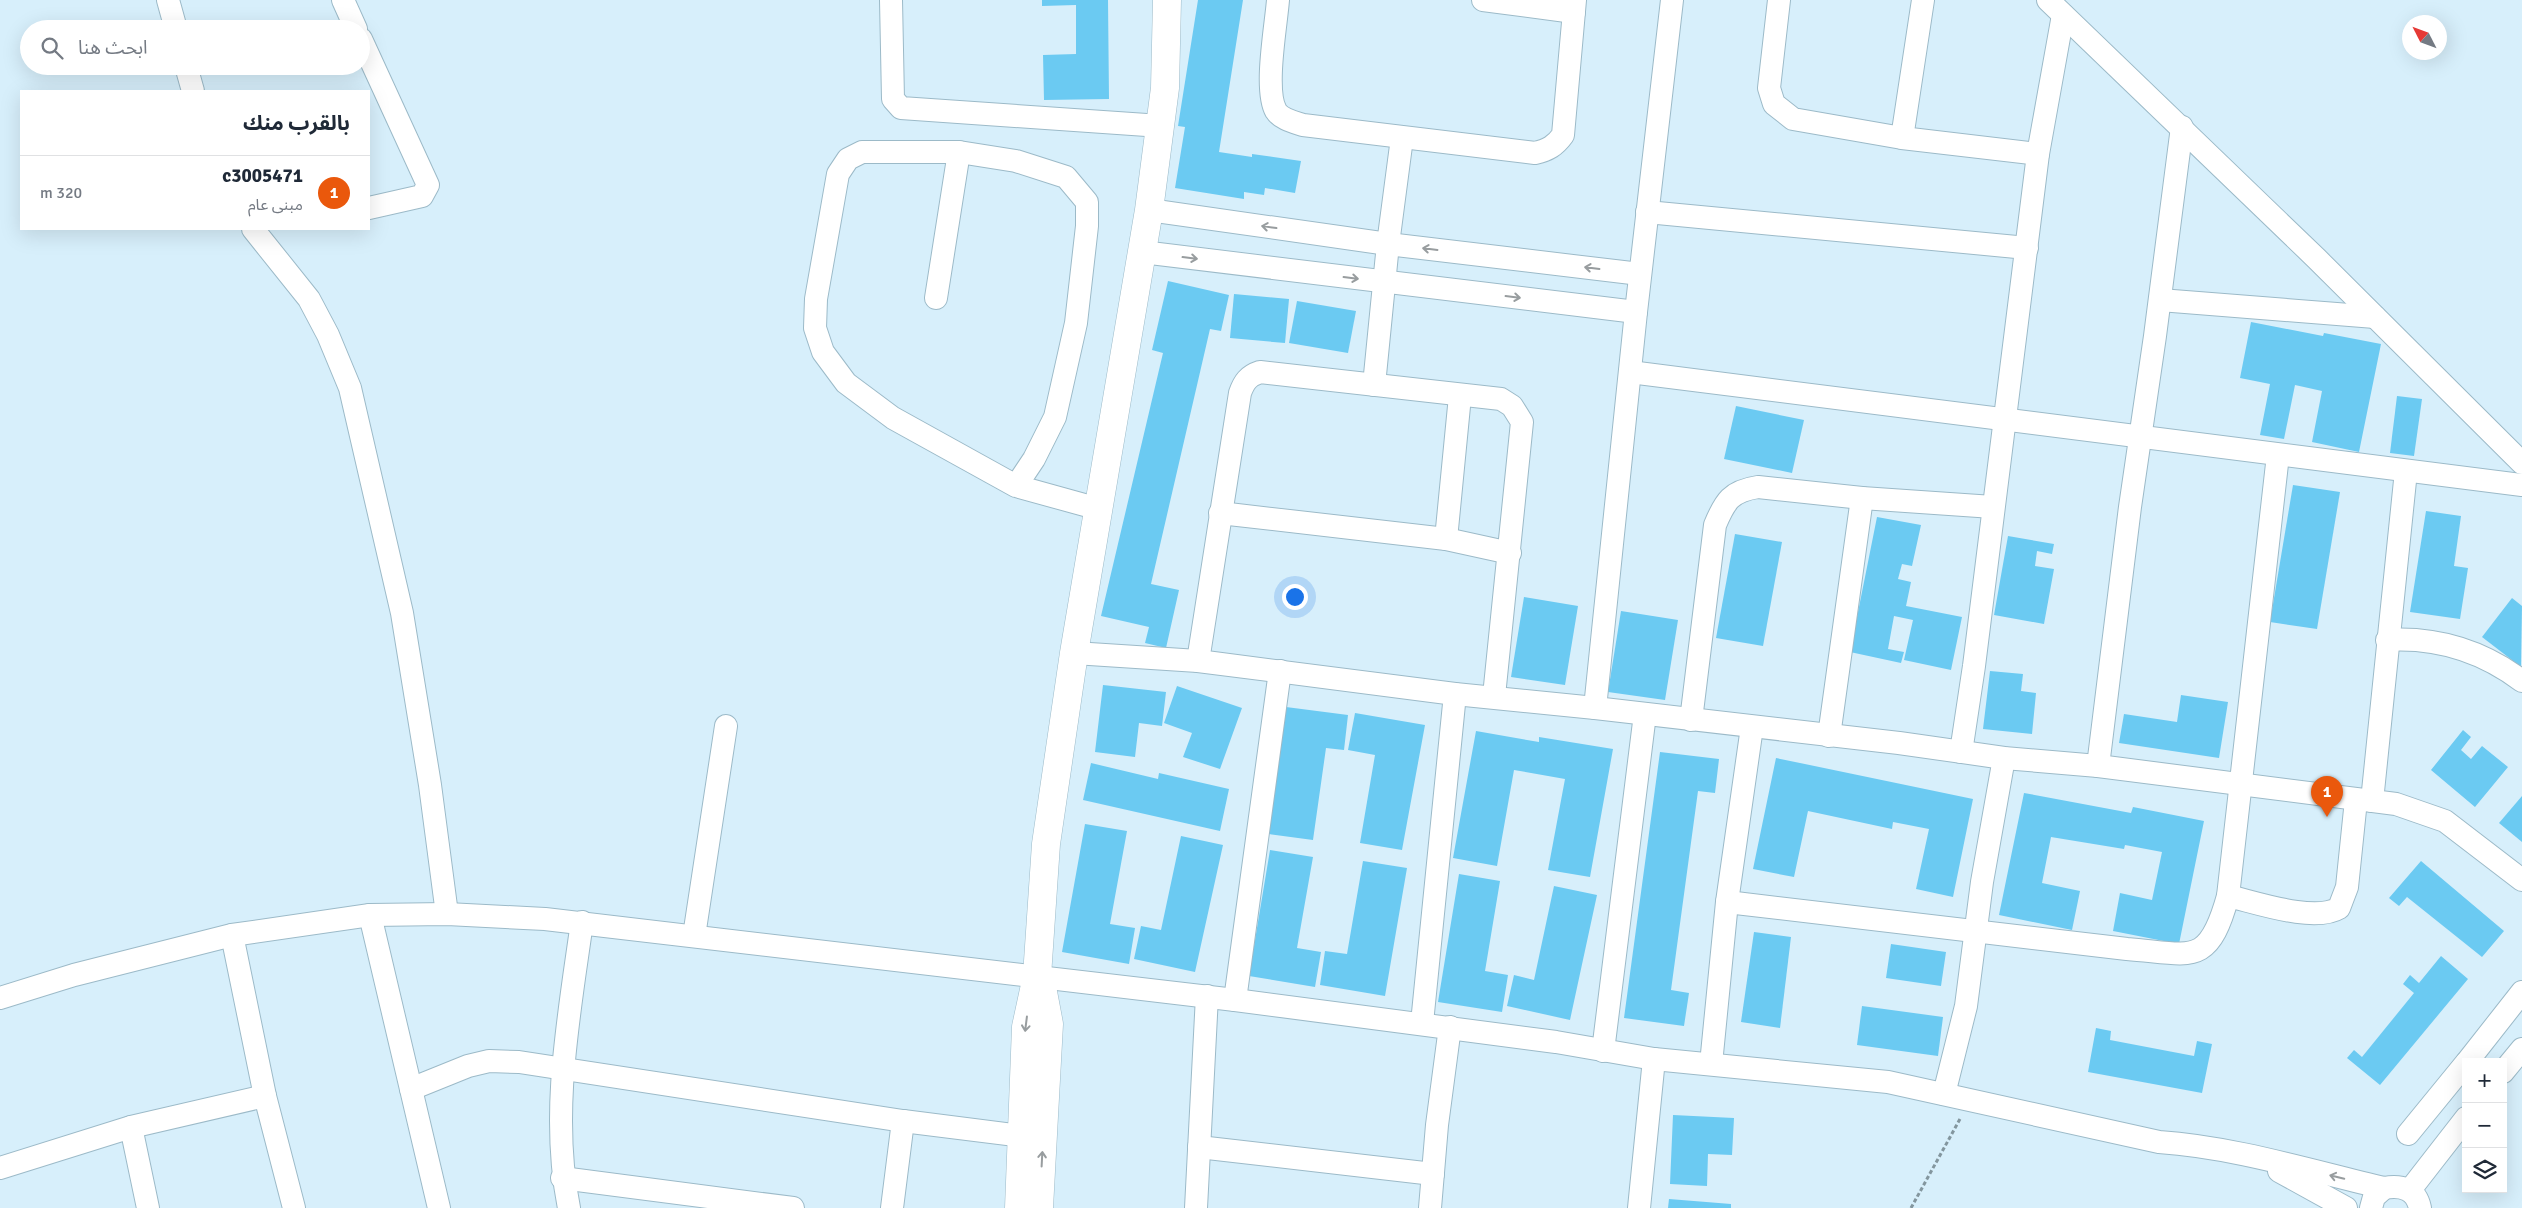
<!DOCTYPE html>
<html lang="ar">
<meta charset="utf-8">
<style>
body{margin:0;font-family:Signika,"Noto Sans Arabic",sans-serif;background:#f2f2f3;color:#1f2937;direction:rtl}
.controls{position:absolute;right:15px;bottom:15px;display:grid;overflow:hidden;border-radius:0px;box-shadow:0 5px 20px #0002}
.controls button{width:45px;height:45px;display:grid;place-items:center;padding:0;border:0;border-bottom:1px solid #e0e1e3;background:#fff;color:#1f2937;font:25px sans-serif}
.compass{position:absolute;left:2402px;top:15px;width:45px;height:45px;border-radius:50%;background:#fff;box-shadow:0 5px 20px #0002;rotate:312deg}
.you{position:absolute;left:1294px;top:596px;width:18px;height:18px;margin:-12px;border:4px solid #fff;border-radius:50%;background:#1a73e8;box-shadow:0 0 0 8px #1a73e833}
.badge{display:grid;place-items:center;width:32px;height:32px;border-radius:50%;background:#ea580c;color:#fff;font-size:16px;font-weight:700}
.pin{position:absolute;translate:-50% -41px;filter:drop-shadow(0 1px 2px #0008)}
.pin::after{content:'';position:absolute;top:26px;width:18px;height:15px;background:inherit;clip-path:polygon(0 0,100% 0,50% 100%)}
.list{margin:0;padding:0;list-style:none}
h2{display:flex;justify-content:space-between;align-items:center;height:65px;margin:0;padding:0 20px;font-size:21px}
h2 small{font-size:16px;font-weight:400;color:#747a83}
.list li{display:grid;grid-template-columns:32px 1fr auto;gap:15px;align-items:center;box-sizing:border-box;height:75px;padding:0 20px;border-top:1px solid #e0e1e3}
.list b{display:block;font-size:19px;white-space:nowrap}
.list p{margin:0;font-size:16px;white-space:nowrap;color:#747a83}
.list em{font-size:16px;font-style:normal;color:#747a83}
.icon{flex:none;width:28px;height:28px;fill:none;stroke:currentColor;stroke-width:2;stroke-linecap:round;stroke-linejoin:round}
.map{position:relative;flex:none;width:2522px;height:1208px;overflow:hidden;direction:ltr}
.search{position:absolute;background:#fff;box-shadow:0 5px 20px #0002;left:20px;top:20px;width:350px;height:55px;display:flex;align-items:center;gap:12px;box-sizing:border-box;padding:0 18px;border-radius:28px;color:#747a83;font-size:19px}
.panel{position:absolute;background:#fff;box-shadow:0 5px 20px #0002;left:20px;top:90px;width:350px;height:140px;border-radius:0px;direction:rtl}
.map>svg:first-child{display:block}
</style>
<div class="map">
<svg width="2522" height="1208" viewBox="0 0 2522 1208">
<rect width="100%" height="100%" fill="#d7effb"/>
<g fill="#6bcaf2">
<polygon points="1042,0 1108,0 1109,99 1044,100 1043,55 1076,54 1076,5 1042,6"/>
<polygon points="1198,0 1243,0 1219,152 1252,157 1252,154 1301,161 1295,193 1265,188 1264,195 1244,192 1244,199 1175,188 1185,127 1178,126"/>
<polygon points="1168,281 1229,295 1221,331 1210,329 1151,584 1179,590 1166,648 1145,643 1149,627 1101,616 1163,353 1152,350"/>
<polygon points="1234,294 1289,299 1285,343 1230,338"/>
<polygon points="1297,301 1356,311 1348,353 1289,343"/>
<polygon points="2251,322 2323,336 2324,333 2381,344 2359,452 2312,442 2322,391 2295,385 2284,439 2260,435 2270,384 2240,378"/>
<polygon points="2397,396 2422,399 2414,456 2390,453"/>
<polygon points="1736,406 1804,420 1792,473 1724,459"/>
<polygon points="2293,485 2340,492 2317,629 2270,622"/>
<polygon points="2426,511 2461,516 2454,566 2468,568 2460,619 2410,612"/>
<polygon points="1877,517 1921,525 1912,566 1902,564 1898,579 1911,582 1906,606 1962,617 1951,670 1904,660 1913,620 1894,616 1888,649 1904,652 1901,663 1850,652"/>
<polygon points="1735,534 1782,542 1763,646 1716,638"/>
<polygon points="2008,536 2054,544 2052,554 2037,551 2035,566 2054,569 2044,624 1994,615"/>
<polygon points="1524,597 1578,606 1565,685 1511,677"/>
<polygon points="2512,598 2522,606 2521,667 2482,637"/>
<polygon points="1621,611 1678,620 1665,700 1608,692"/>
<polygon points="1990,671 2023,674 2021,691 2036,693 2032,734 1983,729"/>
<polygon points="1103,685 1166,692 1162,726 1139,723 1135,757 1095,752"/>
<polygon points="1177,686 1242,708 1220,769 1183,757 1192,733 1164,723"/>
<polygon points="2181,695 2228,702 2219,758 2119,743 2124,714 2177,722"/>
<polygon points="1286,707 1348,715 1344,750 1326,748 1313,840 1269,834"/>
<polygon points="1355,713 1425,725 1402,850 1360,843 1375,755 1348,750"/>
<polygon points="2463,730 2471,737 2461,750 2471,759 2482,746 2508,767 2475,807 2431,770"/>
<polygon points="1476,731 1539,742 1539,737 1613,749 1590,877 1548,870 1565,779 1514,770 1497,866 1453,858"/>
<polygon points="1660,752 1719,759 1715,793 1698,791 1671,990 1689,993 1684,1026 1624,1018"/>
<polygon points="1776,758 1973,799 1953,897 1916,889 1929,829 1893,822 1892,829 1808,811 1794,877 1753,869"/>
<polygon points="1091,763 1158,779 1159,773 1229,789 1220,831 1083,800"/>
<polygon points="2024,793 2131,813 2133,807 2204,821 2179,944 2113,931 2120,893 2152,900 2162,852 2125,845 2124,849 2051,837 2042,883 2080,891 2072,930 1999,915"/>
<polygon points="2522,796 2522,842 2499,823"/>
<polygon points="1085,824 1127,831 1110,924 1135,928 1129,964 1062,952"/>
<polygon points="1181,836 1223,845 1195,972 1134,959 1141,926 1161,930"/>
<polygon points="1270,850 1313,857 1297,948 1321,952 1315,987 1249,976"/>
<polygon points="1363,861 1407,868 1385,996 1320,985 1325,951 1347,954"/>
<polygon points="2421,861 2504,931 2482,957 2407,897 2399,906 2389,898"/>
<polygon points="1459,874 1500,881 1485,971 1508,975 1502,1012 1438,1002"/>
<polygon points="1554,886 1597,895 1570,1020 1507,1006 1514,975 1534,980"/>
<polygon points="1754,932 1791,937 1780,1028 1741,1022"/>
<polygon points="1891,944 1946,952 1941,986 1886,978"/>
<polygon points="2441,956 2468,979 2380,1085 2347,1058 2354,1050 2362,1057 2414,993 2403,984 2410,975 2419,983"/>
<polygon points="1862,1006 1943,1017 1938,1056 1857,1045"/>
<polygon points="2096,1028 2111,1031 2110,1040 2194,1056 2197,1041 2212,1044 2202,1093 2088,1072"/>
<polygon points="1673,1115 1734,1118 1732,1155 1708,1154 1707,1186 1670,1184"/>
<polygon points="1669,1199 1731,1204 1731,1208 1668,1208"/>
</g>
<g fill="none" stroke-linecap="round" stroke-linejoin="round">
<g stroke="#9cbac8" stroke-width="24">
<g id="minor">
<polyline points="168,0 176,29"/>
<polyline points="343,0 356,29"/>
<polyline points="891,0 893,99 901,108 1161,126"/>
<path d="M1278 0C1276 26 1264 90 1276 111 1281 119 1294 122 1303 125L1535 153C1548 150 1555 146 1563 135L1575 0"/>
<polyline points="1483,0 1574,12"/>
<polyline points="1779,0 1769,88 1774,104 1793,119 1902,138 2038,154"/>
<polyline points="2048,0 2317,259 2522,463"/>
<polyline points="361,39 428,185 422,196 369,208"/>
<polyline points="186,66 193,91"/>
<polyline points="1902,138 1923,0"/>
<polyline points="1149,210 1388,244 1640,274"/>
<polyline points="1647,212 2027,248"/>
<polyline points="253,229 309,299 328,335 350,388 402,613 430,785 447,914"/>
<polyline points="1142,252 1636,312"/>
<polyline points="936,298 959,152"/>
<polyline points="2160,300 2375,317"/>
<polyline points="1630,372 2522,485"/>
<polyline points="1374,385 1388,244 1402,138"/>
<polyline points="1016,486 1034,459 1055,417 1076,323 1087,226 1087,202 1066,177 1016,161 959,152 862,152 848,159 838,174 816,299 815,328 823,352 846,383 893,418 1016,486 1099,509"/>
<polyline points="1220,513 1446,539 1510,553"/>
<polyline points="1446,539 1460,396"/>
<path d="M2387 640C2437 637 2482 651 2522 681"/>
<polyline points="1074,653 1198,661 1455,694 1595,708 1899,743 2004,758 2098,766 2396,804 2445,821 2522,880"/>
<path d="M1198 661 1240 393C1244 382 1248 376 1260 372L1501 399 1512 406 1522 422 1494 696"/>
<polyline points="1595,708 1636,312 1672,0"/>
<path d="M1691 720 1715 525C1725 501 1731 491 1758 487L1862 498 1993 507"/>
<polyline points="1829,736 1862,498"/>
<polyline points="1961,752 1974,666 2038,154 2063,15"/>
<polyline points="2098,766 2130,507 2155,336 2182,127"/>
<polyline points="2372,801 2406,471"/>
<path d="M2228 896C2255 902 2314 923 2339 908L2347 887 2356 800"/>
<path d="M1727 902 2127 949C2192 954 2208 968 2228 896L2278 455"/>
<polyline points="370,915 439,1208"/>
<polyline points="232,935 265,1096 294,1208"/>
<polyline points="694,936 726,726"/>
<path d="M0 998 74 975 232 935 370 915 447 914 545 919 1235 1000 1556 1042 1654 1059 1888 1082 2159 1142C2234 1147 2311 1171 2384 1188 2402 1185 2416 1189 2420 1208"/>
<polyline points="1235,1000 1280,671"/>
<polyline points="1422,1023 1455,694"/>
<polyline points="1603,1051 1645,714"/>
<polyline points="2467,1062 2522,992"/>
<polyline points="1711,1064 1727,902 1752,727"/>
<polyline points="2503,1072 2522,1049"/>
<polyline points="411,1089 468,1066 489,1061 519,1062 903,1121 1022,1136"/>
<polyline points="1944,1094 1966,1006 1982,882 2004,758"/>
<polyline points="131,1127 148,1208"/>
<polyline points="2408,1134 2466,1063"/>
<polyline points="1199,1147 1433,1174"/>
<polyline points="0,1168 131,1127 265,1096"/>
<polyline points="2279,1171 2346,1208"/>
<polyline points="562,1178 793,1208"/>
<polyline points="2410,1190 2466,1118"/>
<path d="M569 1208C550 1114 569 1016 582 922"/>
<polyline points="892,1208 903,1121"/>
<polyline points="1196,1208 1207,996"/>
<polyline points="1430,1208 1437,1125 1450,1027"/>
<polyline points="1639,1208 1654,1059"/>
<polyline points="2371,1208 2374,1197 2384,1188"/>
</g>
</g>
<g stroke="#9cbac8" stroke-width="29">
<g id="major">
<polyline points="1037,976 1043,992 1049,1024 1039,1208"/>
<polyline points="1019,1208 1026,1027 1037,976 1046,844 1074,653 1149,210 1165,88 1167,0"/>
</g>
</g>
<polyline stroke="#83969e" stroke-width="3" stroke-dasharray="4 2.5" stroke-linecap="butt" points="1911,1208 1960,1119"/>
<use href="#minor" stroke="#fff" stroke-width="22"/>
<use href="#major" stroke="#fff" stroke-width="28"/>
</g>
<defs><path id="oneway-shaft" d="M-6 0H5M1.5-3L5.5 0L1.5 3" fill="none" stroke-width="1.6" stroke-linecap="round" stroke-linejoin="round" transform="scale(1.25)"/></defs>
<g stroke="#989d9f">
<use href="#oneway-shaft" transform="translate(1269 227) rotate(-172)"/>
<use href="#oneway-shaft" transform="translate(1430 249) rotate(-173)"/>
<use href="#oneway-shaft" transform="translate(1190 258) rotate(7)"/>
<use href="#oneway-shaft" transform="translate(1592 268) rotate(-173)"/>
<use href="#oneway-shaft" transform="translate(1351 278) rotate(7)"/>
<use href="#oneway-shaft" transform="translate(1513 297) rotate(7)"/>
<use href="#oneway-shaft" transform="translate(1026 1024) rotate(97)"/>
<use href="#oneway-shaft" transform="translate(1042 1159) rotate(-87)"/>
<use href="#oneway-shaft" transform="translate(2337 1177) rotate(-166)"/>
</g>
</svg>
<div class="controls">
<button>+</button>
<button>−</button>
<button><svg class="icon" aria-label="layers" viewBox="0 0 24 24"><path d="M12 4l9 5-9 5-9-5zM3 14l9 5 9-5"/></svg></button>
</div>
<svg class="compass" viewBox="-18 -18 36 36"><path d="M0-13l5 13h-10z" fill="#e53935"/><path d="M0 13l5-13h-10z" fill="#747a83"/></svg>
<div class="you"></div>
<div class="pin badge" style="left:2327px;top:817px">1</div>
<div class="search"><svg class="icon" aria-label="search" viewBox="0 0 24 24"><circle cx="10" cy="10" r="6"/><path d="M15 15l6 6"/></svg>ابحث هنا</div>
<section class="panel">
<h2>بالقرب منك<small></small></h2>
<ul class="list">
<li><span class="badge">1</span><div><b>c3005471</b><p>مبنى عام</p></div><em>320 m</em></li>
</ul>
</section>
</div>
